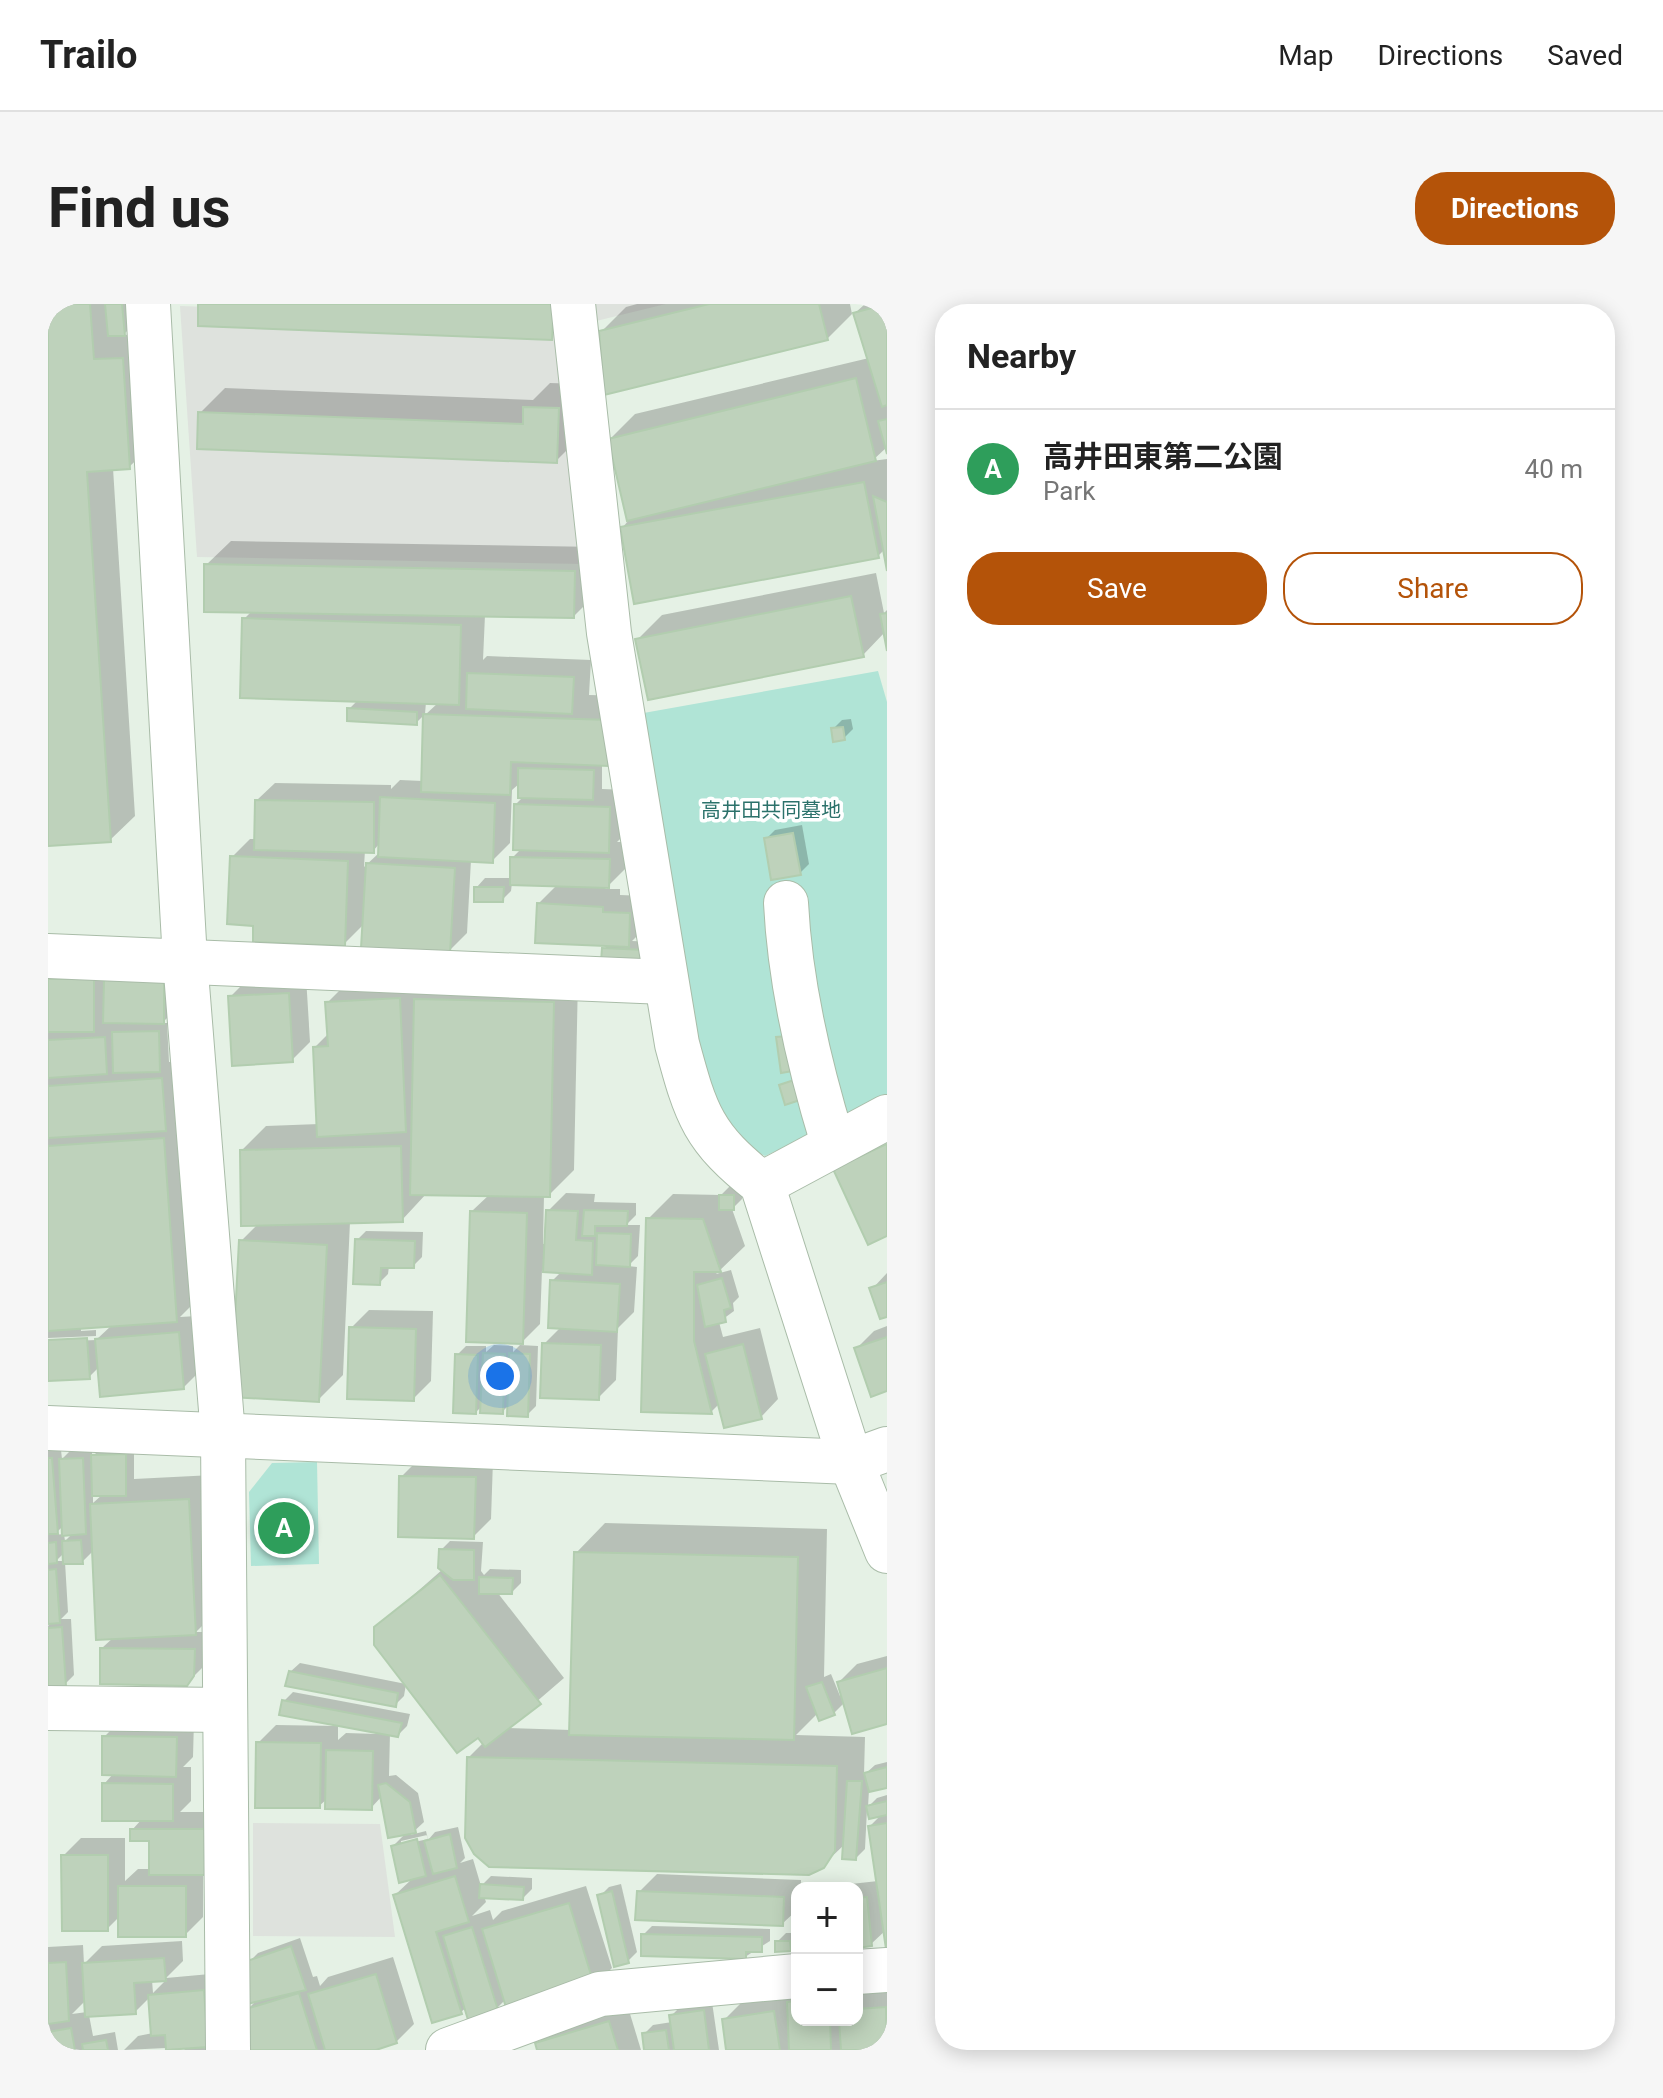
<!DOCTYPE html>
<meta charset="utf-8">
<style>
body{margin:0;font-family:Roboto,"Noto Sans JP",sans-serif;background:#f6f6f6;color:#222}
.controls{position:absolute;right:24px;bottom:24px;display:grid;overflow:hidden;border-radius:16px;box-shadow:0 4px 20px #0003}
.controls button{width:72px;height:72px;display:grid;place-items:center;padding:0;border:0;border-bottom:2px solid #e0e0e0;background:#fff;color:#222;font:40px sans-serif}
.you{position:absolute;left:452px;top:1072px;width:28px;height:28px;margin:-20px;border:6px solid #fff;border-radius:50%;background:#1a73e8;box-shadow:0 0 0 12px #1a73e833}
.badge{display:grid;place-items:center;width:52px;height:52px;border-radius:50%;background:#b45309;color:#fff;font-size:26px;font-weight:700}
.pin{position:absolute;translate:-50% -50%;border:4px solid #fff;box-shadow:0 2px 8px #0006}
.list{margin:0;padding:0;list-style:none}
h2{display:flex;justify-content:space-between;align-items:center;height:104px;margin:0;padding:0 32px;font-size:34px}
h2 small{font-size:26px;font-weight:400;color:#767676}
.list li{display:grid;grid-template-columns:52px 1fr auto;gap:24px;align-items:center;box-sizing:border-box;height:120px;padding:0 32px;border-top:2px solid #e0e0e0}
.list b{display:block;font-size:30px;white-space:nowrap}
.list p{margin:0;font-size:26px;white-space:nowrap;color:#767676}
.list em{font-size:26px;font-style:normal;color:#767676}
.actions{display:flex;gap:16px;padding:24px 32px}
.actions a{flex:1;padding:18px 0;border:2px solid #b45309;border-radius:32px;text-align:center;font-size:28px;color:#b45309}
.actions .main{background:#b45309;color:#fff}
.map{position:relative;flex:none;width:839px;height:1746px;overflow:hidden;border-radius:32px}
header{display:flex;align-items:center;gap:48px;box-sizing:border-box;height:112px;padding:0 40px;background:#fff;border-bottom:2px solid #e0e0e0}
header strong{font-size:38px}
nav{display:flex;gap:44px;margin-inline-start:auto;font-size:28px}
.intro{display:flex;align-items:center;justify-content:space-between;box-sizing:border-box;height:192px;padding:0 48px}
h1{margin:0;font-size:56px}
.button{padding:20px 36px;border-radius:32px;background:#b45309;color:#fff;font-size:28px;font-weight:700}
main{display:flex;gap:48px;padding:0 48px}
aside{flex:1;background:#fff;border-radius:32px;box-shadow:0 4px 20px #0003}
.map>svg:first-child{display:block}
</style>
<header>
<strong>Trailo</strong>
<nav><a>Map</a><a>Directions</a><a>Saved</a></nav>
</header>
<div class="intro"><h1>Find us</h1><a class="button">Directions</a></div>
<main>
<div class="map">
<svg width="839" height="1746" viewBox="0 0 839 1746">
<rect width="100%" height="100%" fill="#e5f1e5"/>
<g fill="#b0e4d6">
<polygon points="830,367 839,398 839,794 717,852 690,836 670,803 644,726 590,410"/>
<polygon points="269,1158 271,1260 203,1262 201,1188 224,1159"/>
</g>
<g fill="#dee2dd">
<polygon points="541,0 618,0 544,18"/>
<polygon points="132,2 510,14 534,260 149,253"/>
<polygon points="205,1519 332,1520 347,1633 205,1632"/>
</g>
<g fill="#0003" fill-rule="evenodd">
<polygon points="0,0 83,0 85,21 75,31 99,30 106,139 81,163 65,164 87,512 62,536 0,540"/>
<polygon points="589,0 802,0 804,10 779,35 553,28 578,3"/>
<polygon points="817,0 839,0 839,143 824,157 839,155 839,255 837,245 830,252 574,224 581,216 562,135 587,110 821,54 807,9"/>
<polygon points="502,79 535,80 533,132 508,157 152,109 177,84 485,96"/>
<path d="M183 237 551 243 550 288 526 312 437 311 435 356 439 352 543 356 541 391 586 392 554 459V485L580 486 578 529 569 538H579L578 564 557 585H572V591L599 592 598 623 584 637 607 638 606 648 556 645 561 640 490 600 510 580 464 579 463 587 454 596 428 584 437 574H464V554L474 544 468 500 476 492 472 479 464 486 462 539 444 557 423 556 419 629 401 647 316 620 296 640 207 620 184 553 202 535H208L209 496 227 479 343 481V485L352 476 375 477 377 411 390 399 378 398 377 410 368 419 301 405 310 396 196 315 204 307 158 261ZM332 539V548L316 563 317 546 325 547Z"/>
<polygon points="828,269 836,309 839,306 839,336 837,328 815,351 589,336 614,311"/>
<polygon points="803,415 805,425 796,434 785,425 794,416"/>
<polygon points="754,521 761,560 752,569 718,535 727,526"/>
<polygon points="133,659 133,700 114,719 119,719 121,758 132,757 153,992 132,1013 149,1012 153,1066 135,1084 51,1063 41,1073 0,1075 0,1038 48,1036 64,1021 33,1023 33,1027 48,1026 48,1032 0,1034 0,669"/>
<polygon points="258,672 262,738 244,756 182,693 200,675"/>
<polygon points="304,674 530,674 526,866 501,891 496,891 495,940 499,940 500,907 518,889 547,890 546,898 588,899 588,911 578,921 592,921 590,952 580,962 589,963 586,1008 570,1024 568,1076 550,1094 496,1040 514,1022 504,977 514,967 494,966 492,1020 474,1038 424,907 442,890 379,889 354,916 302,918 295,1071 270,1096 193,937 210,920 194,846 218,822 271,820 267,743 281,729 279,699"/>
<polygon points="682,882 694,882 694,895 684,905 697,942 668,970 683,966 691,993 685,999 686,1007 671,1018 675,1033 712,1024 730,1095 713,1113 671,1100 663,1108 600,915 625,890 673,891"/>
<polygon points="318,927 375,928 374,953 365,962 341,962 340,970 331,979 309,936"/>
<polygon points="839,969 839,1011 824,985"/>
<polygon points="321,1006 385,1007 383,1077 365,1095 303,1024"/>
<polygon points="839,1022 839,1085 808,1045 826,1027"/>
<polygon points="446,1041 465,1042 465,1048 472,1041 490,1042 488,1102 479,1111 461,1101 454,1108 435,1101 428,1108 409,1051 418,1042 438,1042 438,1048"/>
<path d="M86 1142V1175L165 1171 172 1304 148 1328H164L157 1361 138 1380 54 1344 66 1333 46 1246 34 1258H17L20 1308 13 1315H23L26 1371 17 1380 0 1381V1322L4 1318H0V1147L13 1146 14 1155 22 1147 44 1145V1153L54 1143ZM45 1190H55L45 1199ZM16 1221 25 1229 17 1237 16 1230 6 1231ZM16 1249 17 1257H8Z"/>
<polygon points="371,1155 445,1156 443,1215 425,1233 353,1173"/>
<polygon points="557,1219 779,1225 776,1373 783,1370 792,1392 795,1391 791,1378 809,1360 839,1352 839,1418 797,1398 786,1409 770,1409 748,1431 817,1433 816,1471 827,1461 839,1458 839,1482 821,1486 820,1503 829,1494 839,1491 839,1635 838,1626 823,1640 809,1642 809,1584 767,1584 830,1577 822,1522 834,1510 819,1505 817,1545 808,1554 797,1540 774,1562 420,1454 436,1438 358,1380 356,1392 347,1401 242,1368 252,1359 358,1380 328,1324 395,1265 393,1246 402,1237 435,1238 433,1267 436,1271 442,1265 473,1266 473,1279 464,1288 449,1288 516,1374 458,1424 523,1426 528,1249"/>
<path d="M245 1388 362 1410 359 1422 350 1431 342 1429 341 1472 348 1471 370 1489 376 1518 362 1531 378 1527 380 1536 387 1528 410 1523 417 1554 412 1559 425 1555 433 1582 443 1572 484 1574V1585L475 1594 436 1592 438 1598 424 1612 442 1606 445 1616 454 1607 538 1582 564 1664 546 1682 458 1695 449 1704 419 1703 413 1708 347 1591 365 1574 345 1542 359 1528 334 1492 323 1504 279 1495 271 1502 210 1439 228 1421 290 1422 236 1397ZM290 1420 330 1427V1430L298 1429 290 1436ZM379 1531 380 1535 353 1541V1537Z"/>
<polygon points="74,1415 146,1416 145,1453 135,1463 143,1463 143,1497 132,1508 175,1508 155,1569 155,1613 137,1631 72,1612 59,1625 15,1552 33,1534 77,1534 77,1577 90,1565 103,1565 103,1535 84,1526 94,1515 56,1480 66,1469 56,1433"/>
<polygon points="609,1570 753,1576 753,1584 749,1584 749,1606 734,1620 591,1588"/>
<polygon points="573,1580 589,1648 580,1657 552,1592 561,1583"/>
<polygon points="604,1622 722,1625 722,1637 697,1653 595,1631"/>
<polygon points="738,1629 749,1629 749,1638 742,1645 729,1638"/>
<polygon points="252,1634 265,1673 269,1672 272,1682 280,1673 345,1653 366,1720 348,1738 321,1746 201,1746 200,1705 210,1695 201,1658 210,1649"/>
<path d="M134 1637 135 1657 118 1674 173 1669 177 1724 156 1744 170 1743V1746H136L139 1743 76 1746 90 1732 105 1729 102 1693 87 1708 41 1711 45 1732 67 1728 70 1746H0V1643L35 1641 36 1660 54 1642ZM119 1675 105 1689 104 1676ZM38 1696 39 1708 24 1710Z"/>
<polygon points="839,1687 839,1746 680,1746 676,1716 694,1698 743,1690 744,1695 749,1690 749,1716 809,1716 810,1689"/>
<polygon points="664,1698 671,1746 598,1746 596,1730 605,1721 624,1718 623,1712 632,1703"/>
<polygon points="579,1700 593,1746 491,1746 489,1740 507,1722"/>
</g>
<g fill="#bed2bb" stroke="#b2cdaf" stroke-width="2">
<polygon points="0,0 42,0 46,55 75,54 82,165 39,168 63,538 0,542"/>
<polygon points="57,0 74,0 77,32 60,32"/>
<polygon points="150,0 506,0 504,36 150,22"/>
<polygon points="661,0 771,0 780,36 556,91 551,27"/>
<polygon points="839,0 839,101 834,103 805,9"/>
<polygon points="808,74 828,157 579,217 560,135"/>
<polygon points="475,103 511,104 509,159 149,145 150,108 475,120"/>
<polygon points="839,115 839,150 830,117"/>
<polygon points="816,178 831,254 586,300 572,223"/>
<polygon points="825,192 839,198 839,267"/>
<polygon points="156,260 527,267 526,314 156,308"/>
<polygon points="803,292 816,353 600,396 587,335"/>
<polygon points="839,309 839,347 832,310"/>
<polygon points="194,314 413,321 411,401 192,394"/>
<polygon points="419,369 526,373 524,410 418,405"/>
<polygon points="299,404 369,408 369,421 299,417"/>
<polygon points="375,410 562,416 560,462 463,458 462,491 373,488"/>
<polygon points="795,423 797,436 785,438 783,424"/>
<polygon points="470,464 546,466 545,496 470,494"/>
<polygon points="332,493 447,499 445,559 330,553"/>
<polygon points="207,496 326,498 326,549 206,546"/>
<polygon points="466,500 562,503 561,549 465,546"/>
<polygon points="745,529 753,571 723,576 716,534"/>
<polygon points="182,552 300,557 297,642 205,638 205,622 179,620"/>
<polygon points="462,553 562,555 561,584 462,581"/>
<polygon points="318,559 407,564 402,649 313,644"/>
<polygon points="426,583 456,583 455,598 426,598"/>
<polygon points="489,599 555,603 555,608 582,609 581,643 487,639"/>
<polygon points="554,644 598,646 598,660 553,658"/>
<rect x="0" y="675" width="46" height="53"/>
<polygon points="56,676 116,676 116,720 55,719"/>
<polygon points="241,689 245,758 184,762 180,692"/>
<polygon points="352,694 358,828 269,833 265,743 280,742 277,698"/>
<polygon points="366,695 506,698 502,893 362,891"/>
<polygon points="111,727 112,768 65,769 64,728"/>
<polygon points="741,732 745,767 733,769 728,733"/>
<polygon points="57,733 59,770 0,774 0,736"/>
<polygon points="114,774 118,827 0,834 0,782"/>
<polygon points="746,776 752,796 737,801 731,781"/>
<polygon points="116,834 129,1018 0,1027 0,842"/>
<polygon points="839,840 839,932 820,941 785,865"/>
<polygon points="353,842 355,918 193,922 192,846"/>
<rect x="671" y="891" width="15" height="15"/>
<polygon points="498,906 530,907 528,936 545,937 544,971 495,968"/>
<polygon points="536,906 580,907 579,922 547,922 547,932 534,932"/>
<polygon points="422,907 479,909 475,1040 418,1038"/>
<polygon points="598,914 655,915 673,968 646,968 646,1037 664,1110 593,1108"/>
<polygon points="549,929 583,930 582,963 548,961"/>
<polygon points="307,935 367,937 366,964 333,964 332,981 305,980"/>
<polygon points="191,936 279,941 271,1098 183,1093"/>
<polygon points="674,974 683,1004 676,1006 678,1018 657,1023 649,981"/>
<polygon points="502,976 572,980 569,1028 500,1024"/>
<polygon points="839,978 839,1013 832,1015 821,984"/>
<polygon points="301,1023 368,1025 366,1097 299,1095"/>
<polygon points="131,1028 136,1085 52,1093 47,1035"/>
<polygon points="839,1033 839,1087 823,1093 806,1044"/>
<polygon points="39,1034 42,1075 0,1077 0,1036"/>
<polygon points="494,1039 553,1041 551,1096 492,1094"/>
<polygon points="695,1040 714,1115 676,1124 657,1050"/>
<polygon points="435,1049 457,1050 455,1110 432,1109"/>
<polygon points="461,1049 482,1050 480,1113 459,1112"/>
<polygon points="407,1050 430,1051 428,1110 405,1109"/>
<polygon points="78,1150 78,1192 44,1192 43,1151"/>
<polygon points="0,1154 4,1154 10,1230 0,1230"/>
<polygon points="35,1154 38,1230 14,1232 11,1155"/>
<polygon points="351,1172 428,1173 426,1235 350,1233"/>
<polygon points="141,1195 148,1331 48,1336 42,1200"/>
<polygon points="33,1236 35,1260 15,1260 14,1237"/>
<polygon points="8,1238 9,1259 0,1260 0,1239"/>
<polygon points="391,1245 426,1246 426,1276 405,1276 390,1264"/>
<polygon points="526,1248 750,1253 746,1436 521,1431"/>
<polygon points="8,1265 12,1319 0,1320 0,1266"/>
<polygon points="392,1271 493,1400 437,1443 430,1434 409,1449 326,1341 326,1323"/>
<polygon points="431,1273 465,1274 464,1290 431,1290"/>
<polygon points="14,1323 18,1382 0,1383 0,1324"/>
<polygon points="52,1344 147,1345 146,1372 139,1382 52,1380"/>
<polygon points="839,1364 839,1420 804,1430 789,1378"/>
<polygon points="241,1367 350,1389 348,1403 237,1382"/>
<polygon points="774,1378 787,1411 771,1417 758,1383"/>
<polygon points="234,1396 354,1419 350,1433 231,1411"/>
<polygon points="54,1432 129,1433 128,1473 54,1471"/>
<polygon points="208,1438 273,1439 272,1504 207,1504"/>
<polygon points="278,1446 325,1447 324,1506 277,1505"/>
<polygon points="419,1453 789,1462 787,1547 776,1564 761,1571 441,1563 426,1550 417,1534"/>
<polygon points="839,1463 839,1484 821,1488 816,1469"/>
<polygon points="799,1477 814,1477 808,1556 794,1555"/>
<polygon points="54,1479 125,1480 125,1517 54,1517"/>
<polygon points="338,1479 362,1498 368,1529 340,1534 330,1481"/>
<polygon points="839,1497 839,1511 821,1515 818,1502"/>
<polygon points="839,1519 839,1645 838,1645 820,1522"/>
<polygon points="82,1525 158,1525 158,1571 101,1571 101,1537 82,1537"/>
<polygon points="402,1530 409,1564 385,1570 376,1537"/>
<polygon points="369,1535 378,1572 351,1579 343,1542"/>
<polygon points="13,1551 60,1551 60,1627 14,1627"/>
<polygon points="407,1572 421,1618 388,1628 414,1710 384,1719 345,1591"/>
<polygon points="432,1580 476,1583 475,1596 431,1594"/>
<rect x="70" y="1582" width="68" height="51"/>
<polygon points="564,1587 581,1659 566,1663 549,1591"/>
<polygon points="589,1587 736,1593 735,1622 587,1616"/>
<polygon points="819,1593 824,1642 809,1644 809,1594"/>
<polygon points="521,1599 547,1684 460,1710 434,1625"/>
<polygon points="424,1623 450,1706 420,1716 395,1632"/>
<polygon points="593,1630 714,1633 714,1648 698,1648 698,1655 593,1652"/>
<polygon points="727,1637 742,1637 743,1647 727,1648"/>
<polygon points="243,1642 258,1686 199,1700 199,1657"/>
<polygon points="116,1654 118,1677 86,1679 88,1710 37,1713 34,1659"/>
<polygon points="18,1658 21,1717 0,1720 0,1659"/>
<polygon points="328,1670 349,1739 328,1746 277,1746 260,1690"/>
<polygon points="156,1686 160,1743 118,1746 117,1731 103,1732 100,1691"/>
<polygon points="251,1689 269,1746 199,1746 198,1705"/>
<polygon points="749,1697 749,1716 782,1716 783,1746 741,1746 739,1698"/>
<polygon points="838,1703 839,1746 793,1746 791,1716 809,1716 809,1705"/>
<polygon points="656,1706 661,1746 626,1746 621,1711"/>
<polygon points="726,1707 732,1746 678,1746 674,1715"/>
<polygon points="561,1717 570,1746 489,1746 487,1739"/>
<polygon points="23,1724 27,1746 0,1746 0,1728"/>
<polygon points="618,1726 621,1746 596,1746 594,1729"/>
<polygon points="58,1736 60,1746 35,1746 34,1740"/>
</g>
<g fill="none" stroke-linecap="round" stroke-linejoin="round">
<g stroke="#a9bca8" stroke-width="46">
<g id="minor">
<polyline points="100,0 137,656 175,1131 180,1746"/>
<path d="M525 0 561 329 629 740C648 811 655 834 714 880L803 1158 839 1247"/>
<path d="M738 599C742 681 761 761 785 839"/>
<polyline points="0,652 617,678"/>
<polyline points="714,880 839,813"/>
<polyline points="0,1124 803,1158 839,1145"/>
<polyline points="0,1404 177,1406"/>
<polyline points="809,1668 839,1666"/>
<polyline points="400,1746 552,1690 749,1672"/>
</g>
</g>
<use href="#minor" stroke="#fff" stroke-width="44"/>
</g>
<g text-anchor="middle" stroke-width="7" stroke-linejoin="round" paint-order="stroke">
<g font-size="20" fill="#2c726b" stroke="#fff">
<text x="723" y="513">高井田共同墓地</text>
</g>
</g>
</svg>
<div class="controls">
<button>+</button>
<button>−</button>
</div>
<div class="you"></div>
<div class="pin badge" style="left:236px;top:1224px;background:#2e9e5b">A</div>
</div>
<aside>
<h2>Nearby<small></small></h2>
<ul class="list">
<li><span class="badge" style="background:#2e9e5b">A</span><div><b>高井田東第二公園</b><p>Park</p></div><em>40 m</em></li>
</ul>
<div class="actions"><a class="main">Save</a><a>Share</a></div>
</aside>
</main>
